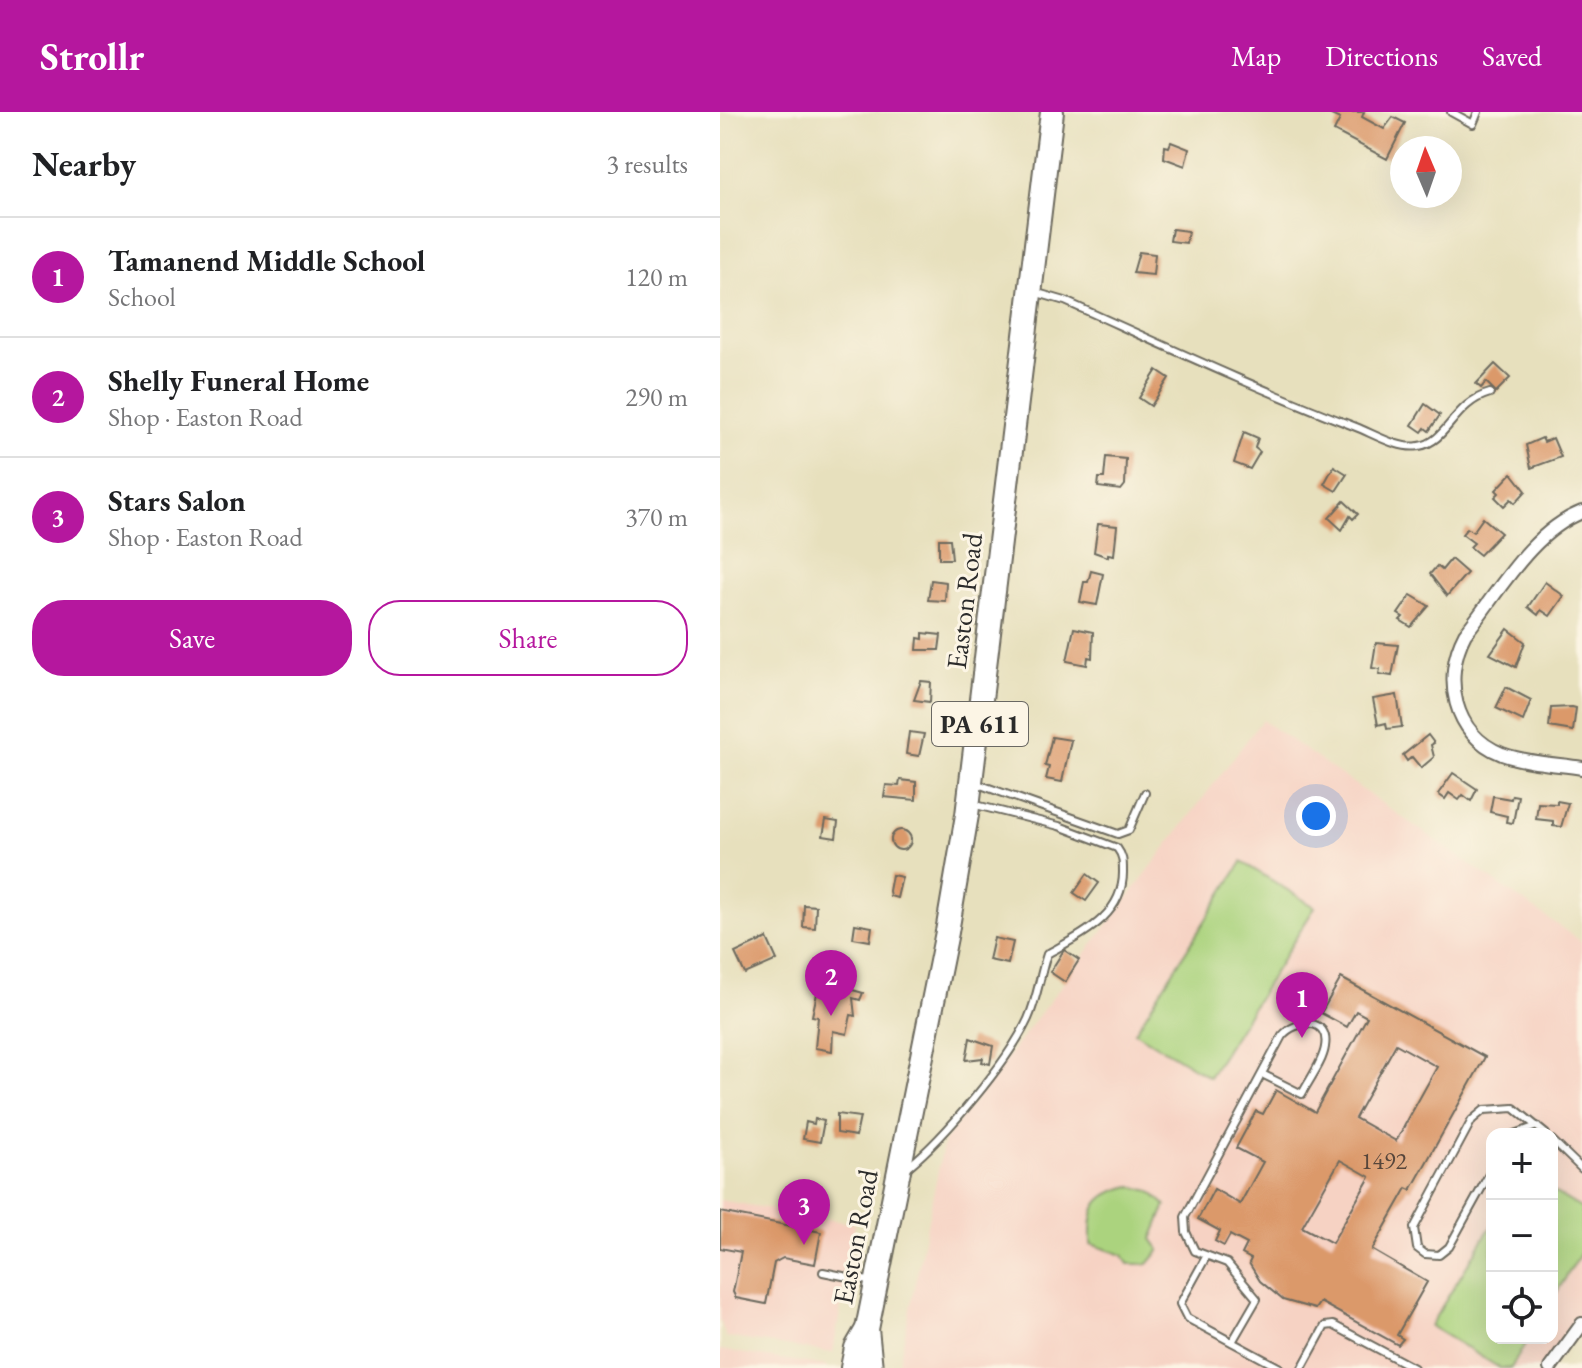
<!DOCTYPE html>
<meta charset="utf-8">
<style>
body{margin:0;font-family:"EB Garamond",serif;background:#f6f6f6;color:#202124}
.controls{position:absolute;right:24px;bottom:24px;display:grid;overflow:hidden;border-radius:16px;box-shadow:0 8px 32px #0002}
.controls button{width:72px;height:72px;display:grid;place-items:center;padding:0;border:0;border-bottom:2px solid #e0e0e0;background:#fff;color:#202124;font:40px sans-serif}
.compass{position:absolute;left:670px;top:24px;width:72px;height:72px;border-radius:50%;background:#fff;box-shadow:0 8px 32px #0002;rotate:358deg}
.you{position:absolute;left:596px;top:704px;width:28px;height:28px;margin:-20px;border:6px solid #fff;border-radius:50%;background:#1a73e8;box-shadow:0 0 0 12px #1a73e833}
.badge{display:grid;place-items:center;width:52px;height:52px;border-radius:50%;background:#b5179e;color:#fff;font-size:26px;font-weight:700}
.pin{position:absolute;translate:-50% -66px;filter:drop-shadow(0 2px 4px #0008)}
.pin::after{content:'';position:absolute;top:42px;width:28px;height:24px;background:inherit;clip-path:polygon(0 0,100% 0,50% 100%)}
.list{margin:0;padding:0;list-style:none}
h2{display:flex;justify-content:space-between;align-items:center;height:104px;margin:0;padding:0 32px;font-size:34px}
h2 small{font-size:26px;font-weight:400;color:#757577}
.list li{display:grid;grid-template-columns:52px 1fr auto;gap:24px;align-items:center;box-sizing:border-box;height:120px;padding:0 32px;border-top:2px solid #e0e0e0}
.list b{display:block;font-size:30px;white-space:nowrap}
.list p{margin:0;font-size:26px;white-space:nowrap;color:#757577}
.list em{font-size:26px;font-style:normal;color:#757577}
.actions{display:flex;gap:16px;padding:24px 32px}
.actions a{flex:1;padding:18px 0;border:2px solid #b5179e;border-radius:32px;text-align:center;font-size:28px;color:#b5179e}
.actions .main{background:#b5179e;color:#fff}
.icon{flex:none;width:44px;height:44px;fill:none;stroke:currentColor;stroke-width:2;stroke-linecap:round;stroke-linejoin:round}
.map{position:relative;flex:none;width:862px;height:1256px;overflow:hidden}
header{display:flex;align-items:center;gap:48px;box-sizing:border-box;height:112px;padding:0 40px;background:#b5179e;color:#fff}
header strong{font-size:38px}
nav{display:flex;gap:44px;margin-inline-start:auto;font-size:28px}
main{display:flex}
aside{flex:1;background:#fff}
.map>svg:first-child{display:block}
</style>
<header>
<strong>Strollr</strong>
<nav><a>Map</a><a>Directions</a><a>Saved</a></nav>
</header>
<main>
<aside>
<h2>Nearby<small>3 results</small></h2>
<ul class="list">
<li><span class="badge">1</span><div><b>Tamanend Middle School</b><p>School</p></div><em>120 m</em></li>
<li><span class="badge">2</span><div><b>Shelly Funeral Home</b><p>Shop · Easton Road</p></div><em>290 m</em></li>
<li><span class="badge">3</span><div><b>Stars Salon</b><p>Shop · Easton Road</p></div><em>370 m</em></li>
</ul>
<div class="actions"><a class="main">Save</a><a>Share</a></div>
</aside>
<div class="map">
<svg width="862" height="1256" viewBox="0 0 862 1256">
<rect width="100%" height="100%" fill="#fcf5e5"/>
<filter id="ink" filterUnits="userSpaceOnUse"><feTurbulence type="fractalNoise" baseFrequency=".0125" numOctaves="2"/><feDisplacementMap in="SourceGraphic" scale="16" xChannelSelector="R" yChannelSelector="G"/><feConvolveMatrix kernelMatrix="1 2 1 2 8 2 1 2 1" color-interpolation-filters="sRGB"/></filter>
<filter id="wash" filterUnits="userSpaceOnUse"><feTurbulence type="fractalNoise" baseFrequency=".006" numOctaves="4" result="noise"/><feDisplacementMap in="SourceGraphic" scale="32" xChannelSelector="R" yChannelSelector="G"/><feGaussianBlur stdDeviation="1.8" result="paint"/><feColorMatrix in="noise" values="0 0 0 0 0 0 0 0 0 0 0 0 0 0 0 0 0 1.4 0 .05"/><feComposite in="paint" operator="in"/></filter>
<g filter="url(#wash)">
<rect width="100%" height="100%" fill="#e7e0bd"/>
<g fill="#f6d2c3" fill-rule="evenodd">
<path d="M542 608 862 830V1214L831 1256H178L224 1029ZM772 1022H832V1226H772Z"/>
<polygon points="0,1088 135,1112 113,1241 6,1225 0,1208"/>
<polygon points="0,1238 107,1254 107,1256 0,1256"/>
</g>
<g fill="#abd37e" stroke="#6b7f54" stroke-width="2">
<polygon points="522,750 595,795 489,965 415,920"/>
<path d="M411 1074 430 1079 446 1093 432 1127 440 1138 428 1152H408L403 1143 371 1132C370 1097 374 1082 411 1074Z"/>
<polygon points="832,1079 862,1097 862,1139 832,1188"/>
<polygon points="772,1113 772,1226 809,1226 791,1256 780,1256 710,1214"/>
</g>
<g id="blocks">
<g fill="#db996b" fill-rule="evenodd">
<polygon points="612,0 644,0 642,5 664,17 673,5 685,11 667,47 614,19 620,7 611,3"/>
<polygon points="451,30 469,37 465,54 444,46 445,34 449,35"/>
<polygon points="452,117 468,119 466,131 450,129"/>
<polygon points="419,140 435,142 433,163 413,161"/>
<polygon points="775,252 790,266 776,280 766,270 761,276 756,272"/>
<polygon points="437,258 449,266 431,294 419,286"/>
<polygon points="705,292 720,303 709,319 705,316 702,320 692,313"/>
<polygon points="524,320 538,326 535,336 540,340 530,357 514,351"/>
<polygon points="822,326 824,330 833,326 841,345 811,356 806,333"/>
<polygon points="386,345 406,347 405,373 401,378 378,375 379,366 384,366"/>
<polygon points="614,354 627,362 616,379 604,372"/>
<polygon points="792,361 806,379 795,391 791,387 784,394 775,385 779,381 776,378"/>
<polygon points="624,389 638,402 633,407 630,404 622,418 609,406"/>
<polygon points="763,406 781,421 760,443 750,435 754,431 742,422 747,416 753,420"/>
<polygon points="378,412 397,414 394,443 388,442 388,445 374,440"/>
<polygon points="219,427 230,427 232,447 219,447"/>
<polygon points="731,447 747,461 727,484 710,462 717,454 722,458"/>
<polygon points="371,459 383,462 377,493 360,490 364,470 368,470"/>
<polygon points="211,468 226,470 225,489 208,488"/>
<polygon points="825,470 844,484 830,504 821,498 818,503 808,495"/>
<polygon points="691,483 709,494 691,515 680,508 683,505 678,502"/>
<polygon points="354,516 373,520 372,546 368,545 367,553 347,549"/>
<polygon points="788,517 805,530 796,555 770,542"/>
<polygon points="203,521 221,523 219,538 197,538 198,526 203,527"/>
<polygon points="656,531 678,533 672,564 659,562 660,557 652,556"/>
<polygon points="201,569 211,570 210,590 194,588"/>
<polygon points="786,575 811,588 803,609 776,596"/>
<polygon points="677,583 682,615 667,617 666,611 658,613 653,587"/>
<polygon points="852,595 856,596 853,619 829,615 831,596"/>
<polygon points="189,620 204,622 199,644 186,642"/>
<polygon points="708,623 714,631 711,633 714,645 701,656 692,645 687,649 683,643"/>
<polygon points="332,625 351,628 342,670 326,667 329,655 325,654"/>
<polygon points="733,661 757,677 751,689 743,683 739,688 729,681 725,687 718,682"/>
<polygon points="180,668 196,670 196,688 164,685 166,673 179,674"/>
<polygon points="792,683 798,684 793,711 786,710 787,704 770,700 773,684 791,687"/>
<polygon points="837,689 848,691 841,715 833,714 833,709 816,707 818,691 837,692"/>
<polygon points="106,708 118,710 116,726 103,724"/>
<circle cx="181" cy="728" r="10"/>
<polygon points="367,762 379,771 366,789 354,781"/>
<polygon points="172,763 182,765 177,786 170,784 169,779"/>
<polygon points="84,793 96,794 95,816 83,815"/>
<polygon points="135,812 152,815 150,829 133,826"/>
<polygon points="47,826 57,848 25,862 15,841"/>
<polygon points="274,826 293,830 288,852 269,848"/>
<polygon points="344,838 359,848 345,870 330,860"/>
<path d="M621 866 765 945 691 1078 687 1076 652 1138 707 1170 677 1223 683 1227 678 1233 600 1190 595 1197 563 1188 540 1169 529 1151 531 1147 522 1142 527 1132 510 1123 504 1134 495 1129 500 1119 478 1107 494 1077 520 1092 543 1050 516 1036 536 999 543 1002 556 978 595 1000 647 905 636 899 627 915 601 901ZM676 932 717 955 676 1029 635 1006ZM620 1048 650 1065 612 1131 582 1115Z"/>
<polygon points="100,868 120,872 118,886 122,875 143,881 140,888 133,886 135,904 131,903 127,922 113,919 112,939 95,936 98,905 92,904"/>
<polygon points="250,926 273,934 270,952 262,950 263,946 246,948"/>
<polygon points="117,1002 140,1005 136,1024 117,1021"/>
<polygon points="95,1007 104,1009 100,1030 83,1027 86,1010 94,1012"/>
<polygon points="0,1100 101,1120 95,1152 63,1146 54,1151 46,1192 16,1186 13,1180 21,1140 0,1136"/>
</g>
</g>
</g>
<g filter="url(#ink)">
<use href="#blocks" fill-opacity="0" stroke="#6d6a5e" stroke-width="2"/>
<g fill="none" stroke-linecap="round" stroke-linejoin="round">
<g stroke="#6d6a5e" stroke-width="10">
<g id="lane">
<polyline points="731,0 753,12 758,0"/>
<path d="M314 180 345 189C441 232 537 277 636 315 654 322 680 338 699 334 728 330 733 291 770 281"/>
<polyline points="255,671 398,722 409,718 425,681"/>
<polyline points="795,1022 817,1014"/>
<polyline points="832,1028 862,1057"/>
<path d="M188 1055C225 1025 288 950 308 907 317 887 320 863 327 842 362 822 404 804 403 759 403 749 403 744 397 736L339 714 252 692"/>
<polyline points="772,1057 729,1135 719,1143 705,1142 697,1136 694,1116 752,1008 764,998 794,996 826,1022"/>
<polyline points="486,1145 460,1192 467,1206 560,1256"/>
<polyline points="103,1160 153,1170"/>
<path d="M512 1230 537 1187 507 1151 475 1139 466 1120 465 1105 562 924C576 907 610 905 605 935 603 950 589 968 582 982L542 962"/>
<polyline points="582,1256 605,1214 613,1213 694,1256"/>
</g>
</g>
<g stroke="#6d6a5e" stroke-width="16">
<g id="street">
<path d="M862 400C811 420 778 481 745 522 722 565 733 623 782 642 807 651 836 652 862 656"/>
<polyline points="830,1256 862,1212"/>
</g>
</g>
<g stroke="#6d6a5e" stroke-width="26">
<g id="highway">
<polyline points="147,1217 151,1256"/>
<polyline points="132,1256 136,1236 147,1217 227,820 247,703 332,0"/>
</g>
</g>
<use href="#lane" stroke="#fff" stroke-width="6"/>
<use href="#street" stroke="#fff" stroke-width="12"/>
<use href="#highway" stroke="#fff" stroke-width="22"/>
</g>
</g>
<g text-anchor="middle" stroke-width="6" stroke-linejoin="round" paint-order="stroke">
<g font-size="24" fill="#57463b">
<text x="664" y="1057">1492</text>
</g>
<rect fill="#fcf5e5" stroke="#6a6863" stroke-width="2" x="212" y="590" width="96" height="44" rx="6"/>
<g font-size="26" font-weight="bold" fill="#2b2b2b">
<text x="260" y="621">PA 611</text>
</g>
<g font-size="28" fill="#2b2b2b" stroke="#fcf5e5">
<text transform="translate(244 489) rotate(-83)" y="10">Easton Road</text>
<text transform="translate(135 1125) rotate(-79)" y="10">Easton Road</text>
</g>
</g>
</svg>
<div class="controls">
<button>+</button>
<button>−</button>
<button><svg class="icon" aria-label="locate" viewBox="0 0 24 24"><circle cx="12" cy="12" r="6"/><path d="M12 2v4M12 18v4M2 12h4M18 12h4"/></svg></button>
</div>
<svg class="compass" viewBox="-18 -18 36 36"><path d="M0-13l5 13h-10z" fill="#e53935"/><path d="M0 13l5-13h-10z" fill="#757577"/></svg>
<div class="you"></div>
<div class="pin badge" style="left:582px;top:926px">1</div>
<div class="pin badge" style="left:111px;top:904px">2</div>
<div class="pin badge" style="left:84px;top:1133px">3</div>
</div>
</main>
